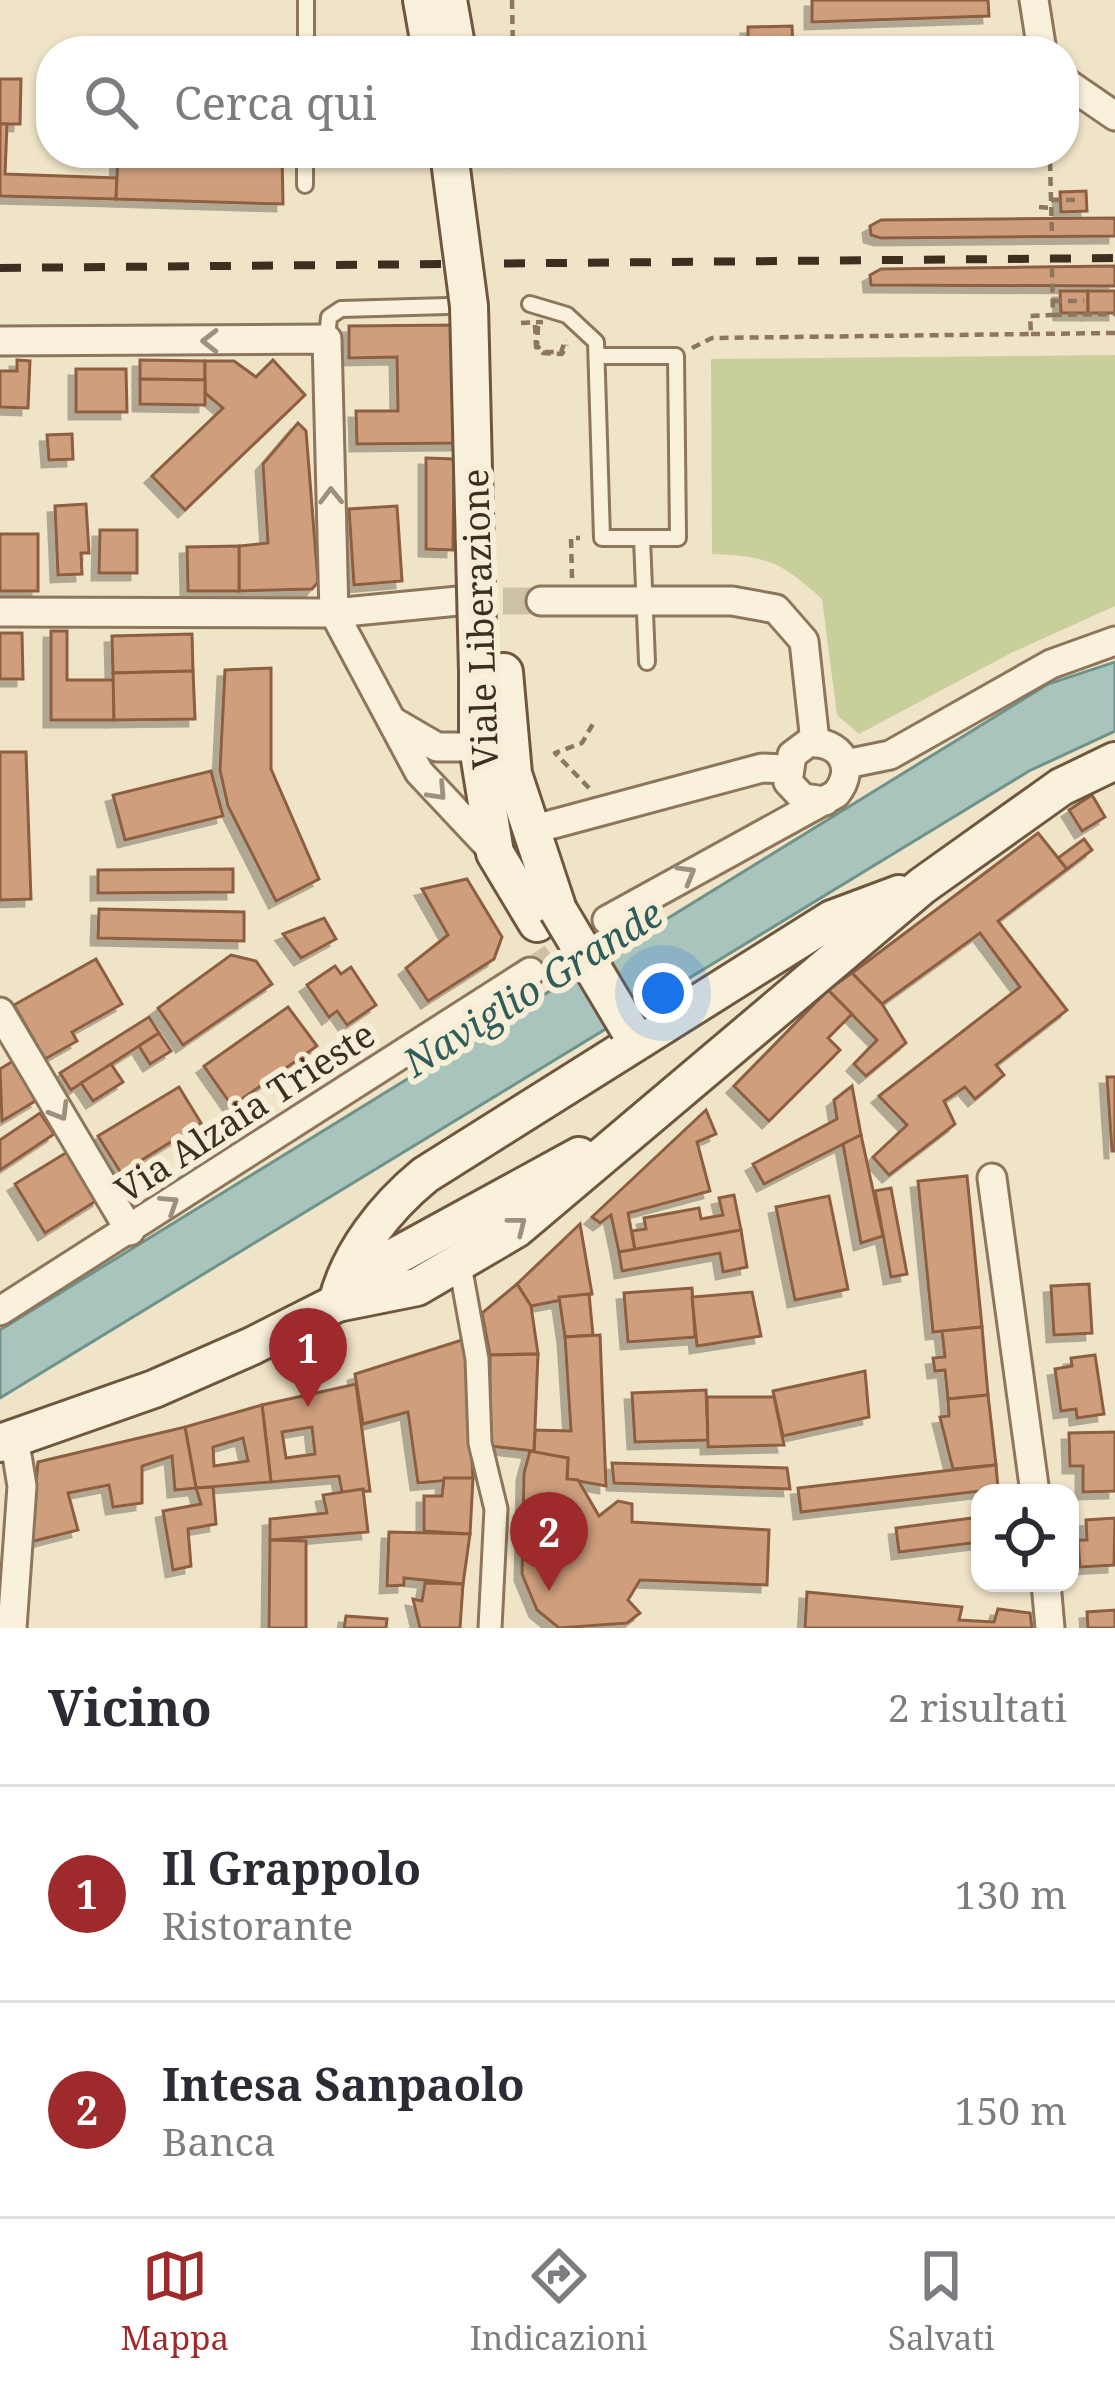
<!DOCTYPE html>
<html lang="it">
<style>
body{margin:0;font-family:"Noto Serif",serif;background:#f2f2f3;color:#2b2b33}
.controls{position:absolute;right:36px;bottom:36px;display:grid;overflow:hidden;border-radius:24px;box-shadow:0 3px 9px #0004}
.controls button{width:108px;height:108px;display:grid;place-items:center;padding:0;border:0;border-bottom:3px solid #e1e1e2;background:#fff;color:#2b2b33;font:60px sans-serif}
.you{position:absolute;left:663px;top:993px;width:42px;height:42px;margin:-30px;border:9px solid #fff;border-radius:50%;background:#1a73e8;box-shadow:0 0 0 18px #1a73e833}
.badge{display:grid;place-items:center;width:78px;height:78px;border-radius:50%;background:#9e2a2b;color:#fff;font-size:39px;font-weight:700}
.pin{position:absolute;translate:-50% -99px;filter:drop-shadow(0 3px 6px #0008)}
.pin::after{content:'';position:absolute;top:63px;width:42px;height:36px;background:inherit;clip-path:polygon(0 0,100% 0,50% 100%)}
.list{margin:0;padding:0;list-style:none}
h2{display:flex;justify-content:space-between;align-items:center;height:156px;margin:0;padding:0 48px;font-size:51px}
h2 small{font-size:39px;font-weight:400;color:#7c7c81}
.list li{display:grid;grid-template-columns:78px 1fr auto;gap:36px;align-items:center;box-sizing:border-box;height:216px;padding:0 48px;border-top:3px solid #e1e1e2}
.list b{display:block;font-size:45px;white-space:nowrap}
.list p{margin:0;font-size:39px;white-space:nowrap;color:#7c7c81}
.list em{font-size:39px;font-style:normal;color:#7c7c81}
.icon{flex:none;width:66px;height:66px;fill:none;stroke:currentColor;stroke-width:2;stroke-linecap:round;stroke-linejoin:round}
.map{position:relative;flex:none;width:1115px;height:1628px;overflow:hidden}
.search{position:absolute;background:#fff;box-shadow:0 3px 9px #0004;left:36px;right:36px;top:36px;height:132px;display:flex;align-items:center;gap:30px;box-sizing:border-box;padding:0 42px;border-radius:48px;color:#7c7c81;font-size:45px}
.sheet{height:588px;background:#fff}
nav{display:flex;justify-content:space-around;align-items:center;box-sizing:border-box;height:168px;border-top:3px solid #e1e1e2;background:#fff;font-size:33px;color:#7c7c81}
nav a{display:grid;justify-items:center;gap:6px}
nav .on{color:#9e2a2b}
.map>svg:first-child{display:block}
</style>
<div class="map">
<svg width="1115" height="1628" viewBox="0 0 1115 1628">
<defs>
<filter id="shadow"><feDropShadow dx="-7" dy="7" stdDeviation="0" flood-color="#0004"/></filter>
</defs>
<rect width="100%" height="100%" fill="#f0e4c8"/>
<path fill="#c9cf9b" d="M1115 355V606L1013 652 859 734 837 715 822 599C781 562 767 556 712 554L711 359Z"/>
<polygon fill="#a9c4bc" stroke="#6f938a" stroke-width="3" points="1115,662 1115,731 1029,771 0,1398 0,1330 1048,684"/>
<g fill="#cf9f7d" stroke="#8d5f41" stroke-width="3" fill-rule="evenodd" filter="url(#shadow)">
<polygon points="812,0 988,0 989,16 812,22"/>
<polygon points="792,26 793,51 748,51 748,27"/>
<polygon points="0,79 21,79 20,124 0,124"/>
<polygon points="0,124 7,124 5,174 117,178 116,199 0,196"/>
<polygon points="118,153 282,153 283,204 116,199"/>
<polygon points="1086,191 1087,211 1061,212 1060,192"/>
<polygon points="1115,218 1115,236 881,238 871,235 870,226 881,220"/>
<polygon points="1115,266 1115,286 871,285 870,275 881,269"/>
<polygon points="1060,291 1088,291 1088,313 1061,313"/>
<rect x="1088" y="291" width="27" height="22"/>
<polygon points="457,325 459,443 357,444 356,411 398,411 397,357 349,358 349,326"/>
<polygon points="17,360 30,361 28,408 0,407 0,371 17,371"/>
<polygon points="140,360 205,361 205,380 140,379"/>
<polygon points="273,360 305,395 185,510 152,476 223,408 205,393 205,361 234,361 256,377"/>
<polygon points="76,369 126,369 127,412 76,412"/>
<polygon points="140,379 205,380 205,405 140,404"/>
<polygon points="298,423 306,431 318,582 312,589 239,591 239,546 268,543 263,464"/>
<polygon points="72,434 73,459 49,460 47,435"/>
<polygon points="426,458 454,459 453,550 426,549"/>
<polygon points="86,504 89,553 81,553 82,574 58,575 55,506"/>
<polygon points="397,506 402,581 354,585 349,509"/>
<polygon points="100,530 137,530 137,573 99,573"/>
<rect x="0" y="534" width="38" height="57"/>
<polygon points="239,546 239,591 188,591 187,547"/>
<polygon points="51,631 67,631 67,680 114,680 114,720 51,720"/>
<polygon points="0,633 22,633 23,679 0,679"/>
<polygon points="192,634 193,671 113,673 112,636"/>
<polygon points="271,668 271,769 319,879 276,901 228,806 220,770 225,670"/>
<polygon points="193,671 195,719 114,720 113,673"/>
<polygon points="0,752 26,752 31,899 0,900"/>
<polygon points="211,771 223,816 125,840 113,795"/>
<polygon points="1092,795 1105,817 1082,831 1069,810"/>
<polygon points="1038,833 1067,869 998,921 1067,1010 996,1065 1004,1075 975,1099 965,1087 944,1101 955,1124 889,1175 873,1157 907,1125 879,1096 1020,987 980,933 882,1004 852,973"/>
<polygon points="1084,839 1092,850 1067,869 1058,858"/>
<polygon points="233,869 233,892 98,893 98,870"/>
<polygon points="467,879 502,937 494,959 428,1001 406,968 448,935 422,889"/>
<polygon points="99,909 244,912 244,941 98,938"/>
<polygon points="324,918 336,939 301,958 283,934"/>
<polygon points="231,955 256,961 272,984 183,1045 158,1008"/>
<polygon points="96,959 122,1004 72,1032 77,1041 45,1059 14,1005"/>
<polygon points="335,966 341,974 351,967 376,1005 347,1025 337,1011 329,1017 307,985"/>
<polygon points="852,973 882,1004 906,1043 866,1076 854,1064 877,1040 828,990"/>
<polygon points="828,990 852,1014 828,1038 840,1050 769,1121 734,1086"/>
<polygon points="288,1007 317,1046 232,1106 204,1066"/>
<polygon points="149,1017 159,1033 71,1090 60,1073"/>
<polygon points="159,1033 171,1051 150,1064 139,1046"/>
<polygon points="13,1061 37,1100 2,1121 0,1069"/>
<polygon points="111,1064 123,1082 93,1101 81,1083"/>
<polygon points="1107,1077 1115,1077 1115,1151 1112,1151"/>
<polygon points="852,1086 861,1135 764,1184 753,1164 837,1119 834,1100"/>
<polygon points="179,1087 201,1123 121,1173 98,1136"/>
<polygon points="706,1110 716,1134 697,1142 710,1191 628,1213 635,1250 619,1252 611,1215 600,1223 592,1217"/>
<polygon points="40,1113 54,1134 0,1170 0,1140"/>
<polygon points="861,1135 883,1236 861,1243 843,1144"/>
<polygon points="69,1151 99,1199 45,1233 15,1184"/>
<polygon points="967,1176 982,1327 933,1332 918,1181"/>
<polygon points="891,1188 907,1274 891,1277 875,1191"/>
<polygon points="734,1195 741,1230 635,1250 632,1231 646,1229 644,1218 699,1208 701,1219 723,1215 719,1198"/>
<polygon points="829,1196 848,1289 795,1300 776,1207"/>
<polygon points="580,1224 592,1294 531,1306 517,1284"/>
<polygon points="741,1230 747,1267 723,1272 720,1253 622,1271 619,1252"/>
<polygon points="517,1284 531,1306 538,1354 490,1355 482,1313"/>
<polygon points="1089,1284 1092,1333 1054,1335 1051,1286"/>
<polygon points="692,1288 695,1337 628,1342 624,1293"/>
<polygon points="752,1292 761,1336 697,1346 692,1297"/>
<polygon points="589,1294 593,1335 565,1337 559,1297"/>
<polygon points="982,1327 988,1395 948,1399 945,1370 935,1371 933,1358 945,1357 942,1331"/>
<polygon points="600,1335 606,1486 567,1479 568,1458 534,1453 535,1430 571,1431 565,1337"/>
<polygon points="465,1339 473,1478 418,1483 408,1412 363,1424 355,1374"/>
<polygon points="538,1354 534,1451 490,1446 490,1355"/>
<polygon points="1095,1355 1104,1414 1077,1418 1076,1409 1061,1411 1055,1369 1072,1366 1071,1358"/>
<polygon points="865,1371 869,1417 783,1436 773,1391"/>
<path d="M356 1384 370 1491 342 1492 339 1476 271 1482 262 1405ZM312 1427 315 1454 286 1458 282 1432Z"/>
<polygon points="706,1390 708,1440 635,1442 632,1393"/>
<polygon points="988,1395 996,1465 953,1469 940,1417 949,1416 948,1399"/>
<polygon points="707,1397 774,1397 784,1445 708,1447"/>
<path d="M262 1405 271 1482 196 1488 185 1427ZM243 1438 248 1461 214 1466 213 1447Z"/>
<polygon points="185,1427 196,1488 175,1490 172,1456 142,1466 142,1503 113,1507 109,1485 68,1493 78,1530 30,1542 38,1462"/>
<polygon points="1115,1432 1115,1491 1083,1492 1083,1466 1070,1466 1069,1433"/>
<polygon points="530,1451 568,1458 567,1479 578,1480 599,1516 618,1501 632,1504 632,1522 769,1530 767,1585 640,1580 628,1600 640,1613 627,1623 559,1628 537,1610 522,1574 524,1473"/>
<polygon points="612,1463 787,1468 790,1489 614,1483"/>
<polygon points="996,1465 998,1489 801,1512 798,1488"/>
<polygon points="444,1478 473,1478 470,1534 424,1531 424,1496 442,1496"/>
<polygon points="213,1487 216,1524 188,1529 191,1566 173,1570 163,1511 201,1504 196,1488"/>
<polygon points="363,1489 368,1532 270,1540 270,1519 327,1513 323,1495"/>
<polygon points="980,1517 980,1542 899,1552 896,1528"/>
<polygon points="1115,1518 1114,1565 1080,1567 1078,1540 1087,1540 1086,1520"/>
<polygon points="389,1532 470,1534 463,1584 404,1578 404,1585 387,1586"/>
<polygon points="270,1540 306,1541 306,1628 269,1628"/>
<polygon points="425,1583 463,1584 460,1628 420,1628 413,1599 422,1601"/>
<polygon points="807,1592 962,1607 959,1620 994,1622 998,1609 1030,1613 1032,1628 805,1628"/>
<polygon points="1115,1610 1115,1628 1088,1628 1087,1612"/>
<polygon points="346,1616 387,1619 386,1628 344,1628"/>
</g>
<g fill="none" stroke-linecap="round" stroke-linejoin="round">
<g stroke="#ccc0a6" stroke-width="27" stroke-dasharray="27 14" stroke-linecap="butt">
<polyline points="462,601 541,601"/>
<polyline points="530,972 607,920"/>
</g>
<g stroke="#8d765c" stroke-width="20">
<g id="service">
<polyline points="306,51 306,0"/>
<polyline points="305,185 305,153"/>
<polyline points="530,304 567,315 596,342 602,538 678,538 676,356 599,356"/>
<polyline points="327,339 329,317 341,309 448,306"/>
<polyline points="642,539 647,662"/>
</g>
</g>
<g stroke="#8d765c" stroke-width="27">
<polyline id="pedestrian" points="460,1265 477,1359 480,1443 496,1509 490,1628"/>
</g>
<g stroke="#8d765c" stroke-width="33">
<g id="minor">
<polyline points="1034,0 1042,51"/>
<polyline points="1064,81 1115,116"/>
<polyline points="0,341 327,339 334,613 419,772 495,853"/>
<polyline points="541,601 732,601 776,609 804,641 815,742"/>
<polyline points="0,612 334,613 458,601"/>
<polyline points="394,722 437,747 478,747"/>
<polyline points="846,764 890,755 1051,664 1115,641"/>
<polyline points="531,830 762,768 787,769"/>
<path d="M607 920 836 794C857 768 841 740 808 743L792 755 788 782 803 798 825 801"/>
<polyline points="0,1012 130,1231"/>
<polyline points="992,1178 1035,1493"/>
<polyline points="0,1311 530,972"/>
<polyline points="1046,1583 1050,1628"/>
<polyline points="12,1628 22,1486 14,1437"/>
</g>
</g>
<g stroke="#6f573f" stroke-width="42">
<g id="secondary">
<polyline points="422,0 431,51"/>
<polyline points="448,0 457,51"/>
<polyline points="478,672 478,747 495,853 537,923"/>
<polyline points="504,672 513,774 558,910"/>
<polyline points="337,1303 417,1287 516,1229 922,886 1061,787 1115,761"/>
<path d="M337 1303C349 1253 386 1207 425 1175L832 919 899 894"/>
<polyline points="0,1443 154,1389 252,1346 337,1303 376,1267 579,1156"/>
</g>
</g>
<g stroke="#8d765c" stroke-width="4.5" stroke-dasharray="9 6" stroke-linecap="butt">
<polyline points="512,0 513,51"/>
<polyline points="1050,162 1052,237"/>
<polyline points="504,166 516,164 516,153"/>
<polyline points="1051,200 1081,200"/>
<polyline points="1039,207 1052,208"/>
<polyline points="1053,301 1084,301"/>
<polyline points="1053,315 1115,314"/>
<polyline points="535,325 536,347 543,353 562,354 567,345"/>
<polyline points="538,326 537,346 544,352 561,352 566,339"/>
<polyline points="1031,334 1115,333"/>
<polyline points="692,348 712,338 1031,334 1030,316 1053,315 1052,267"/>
<polyline points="572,578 571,538 580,538"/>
<polyline points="589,788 555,753 582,743 594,722"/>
</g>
<use href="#service" stroke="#faf1dc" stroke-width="14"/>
<use href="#pedestrian" stroke="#faf1dc" stroke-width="21"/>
<use href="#minor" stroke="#faf1dc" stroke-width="27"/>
<use href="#secondary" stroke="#faf1dc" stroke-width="36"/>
<polyline stroke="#3d2e20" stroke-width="8" stroke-dasharray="21 21" stroke-linecap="butt" points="0,268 1115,258"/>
<g stroke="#6f573f" stroke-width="42" stroke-linecap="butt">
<g id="secondary-bridge">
<polyline points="449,153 469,306 478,672"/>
<polyline points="558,910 629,1029"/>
</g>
</g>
<polyline stroke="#8d765c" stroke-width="4.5" stroke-dasharray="9 6" stroke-linecap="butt" points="521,323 543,322"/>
<use href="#secondary-bridge" stroke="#faf1dc" stroke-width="36"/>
</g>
<defs><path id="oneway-chevron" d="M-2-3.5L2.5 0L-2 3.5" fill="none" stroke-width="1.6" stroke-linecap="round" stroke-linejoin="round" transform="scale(3)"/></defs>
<g stroke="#9c907e">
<use href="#oneway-chevron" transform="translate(210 341) rotate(-180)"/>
<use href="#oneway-chevron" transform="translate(331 496) rotate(-91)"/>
<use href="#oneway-chevron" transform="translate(438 792) rotate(47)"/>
<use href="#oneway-chevron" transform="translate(687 874) rotate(-30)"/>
<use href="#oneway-chevron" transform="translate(60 1112) rotate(59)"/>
<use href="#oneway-chevron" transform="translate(170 1204) rotate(-33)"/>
<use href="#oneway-chevron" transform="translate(518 1225) rotate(-38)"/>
</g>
<g text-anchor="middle" stroke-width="12" stroke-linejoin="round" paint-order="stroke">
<g font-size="36" fill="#3d2e20" stroke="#f7eed8">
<text transform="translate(480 619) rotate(-92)" y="13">Viale Liberazione</text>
<text transform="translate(245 1112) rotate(-33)" y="13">Via Alzaia Trieste</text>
</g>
<g font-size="39" font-style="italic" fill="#2f5d5a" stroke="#f7eed8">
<text transform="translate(533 988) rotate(-32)" y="14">Naviglio Grande</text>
</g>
</g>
</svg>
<div class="controls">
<button><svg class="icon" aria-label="locate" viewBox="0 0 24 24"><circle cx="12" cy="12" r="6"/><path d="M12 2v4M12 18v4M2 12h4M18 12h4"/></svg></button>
</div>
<div class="you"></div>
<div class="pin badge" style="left:308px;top:1407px">1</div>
<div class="pin badge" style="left:549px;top:1591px">2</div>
<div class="search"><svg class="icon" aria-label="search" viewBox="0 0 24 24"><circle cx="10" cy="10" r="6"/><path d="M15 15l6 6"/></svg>Cerca qui</div>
</div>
<section class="sheet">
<h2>Vicino<small>2 risultati</small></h2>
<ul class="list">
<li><span class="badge">1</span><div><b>Il Grappolo</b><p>Ristorante</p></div><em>130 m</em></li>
<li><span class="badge">2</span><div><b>Intesa Sanpaolo</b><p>Banca</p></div><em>150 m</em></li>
</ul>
</section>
<nav>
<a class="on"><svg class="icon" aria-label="map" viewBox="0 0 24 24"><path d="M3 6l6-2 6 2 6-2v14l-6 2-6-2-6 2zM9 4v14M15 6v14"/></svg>Mappa</a>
<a><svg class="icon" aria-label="directions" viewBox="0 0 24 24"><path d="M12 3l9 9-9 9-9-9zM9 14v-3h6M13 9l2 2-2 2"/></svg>Indicazioni</a>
<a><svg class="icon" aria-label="saved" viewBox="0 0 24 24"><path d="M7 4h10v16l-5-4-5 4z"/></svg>Salvati</a>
</nav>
